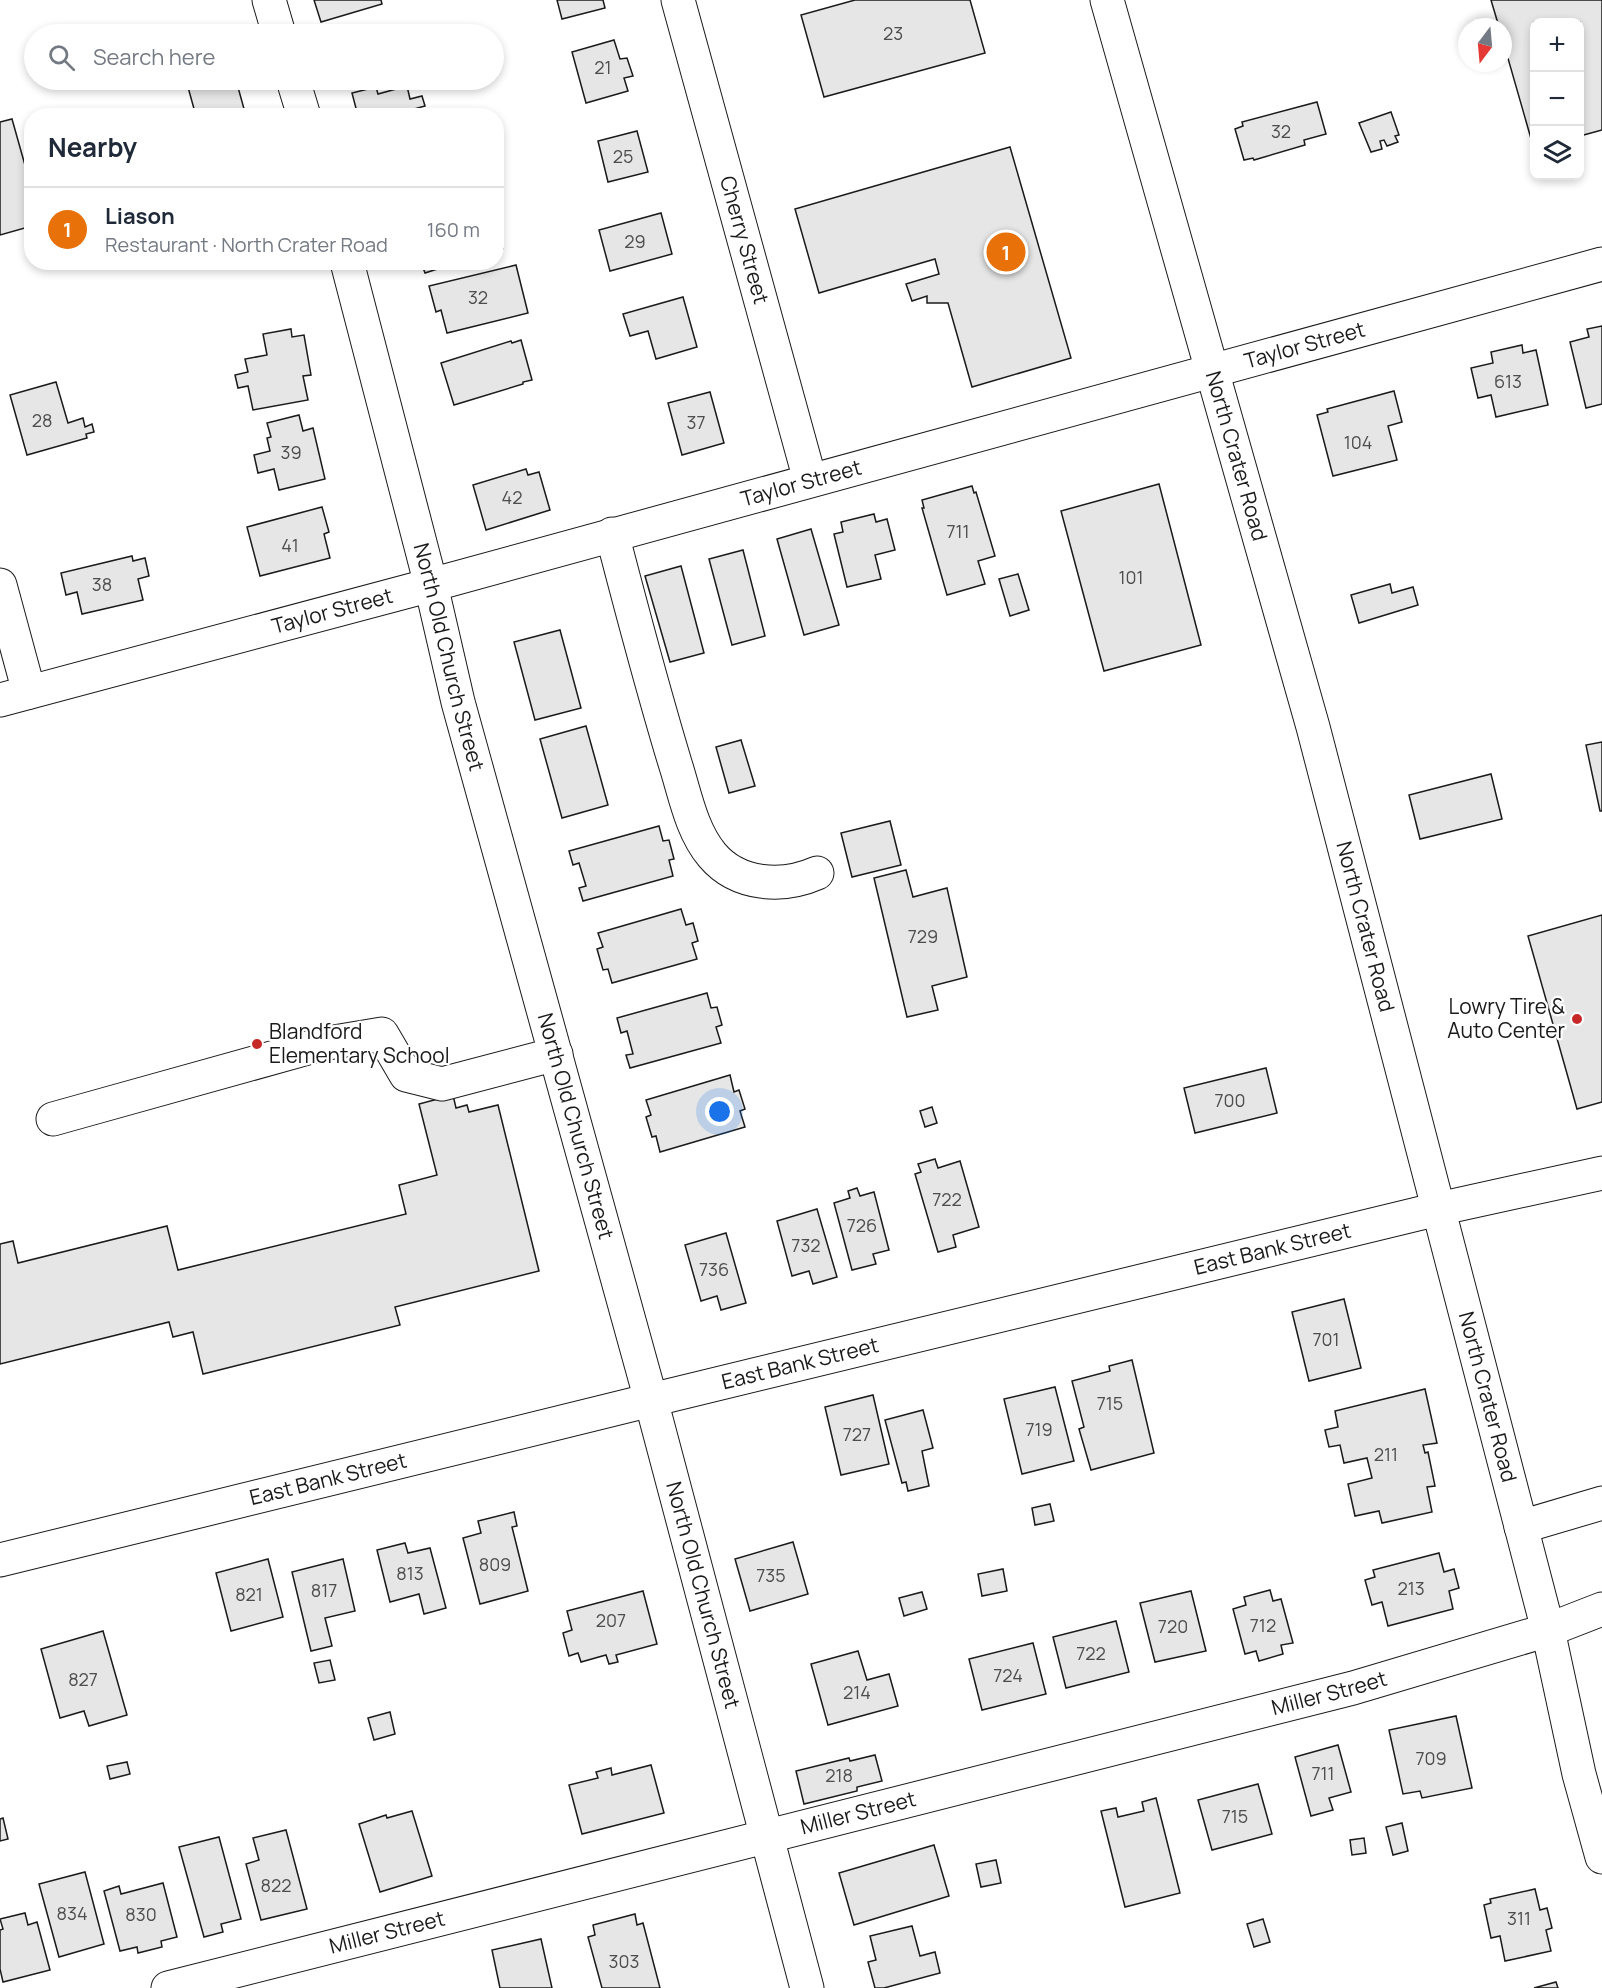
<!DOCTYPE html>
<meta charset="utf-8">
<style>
body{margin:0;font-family:Manrope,sans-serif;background:#f2f2f3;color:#1f2937}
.controls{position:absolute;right:18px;top:18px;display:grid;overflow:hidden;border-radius:12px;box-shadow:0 3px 9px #0003}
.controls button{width:54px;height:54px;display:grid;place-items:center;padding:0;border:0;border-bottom:2px solid #e0e1e3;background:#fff;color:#1f2937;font:30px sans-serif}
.compass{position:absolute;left:1458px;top:18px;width:54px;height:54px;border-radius:50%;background:#fff;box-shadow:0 3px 9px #0003;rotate:196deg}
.you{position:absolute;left:720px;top:1112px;width:21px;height:21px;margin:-15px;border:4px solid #fff;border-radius:50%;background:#1a73e8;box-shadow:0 0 0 9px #1a73e833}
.badge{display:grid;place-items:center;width:39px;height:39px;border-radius:50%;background:#0f766e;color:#fff;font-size:20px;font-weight:700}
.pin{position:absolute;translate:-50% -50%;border:3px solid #fff;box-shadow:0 2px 6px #0006}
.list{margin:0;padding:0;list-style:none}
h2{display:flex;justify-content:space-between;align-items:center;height:78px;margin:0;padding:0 24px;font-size:26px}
h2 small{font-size:20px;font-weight:400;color:#747a83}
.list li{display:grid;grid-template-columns:39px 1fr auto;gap:18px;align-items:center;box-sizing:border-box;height:84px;padding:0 24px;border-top:2px solid #e0e1e3}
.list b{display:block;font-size:22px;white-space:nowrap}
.list p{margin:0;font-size:20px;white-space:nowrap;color:#747a83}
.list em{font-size:20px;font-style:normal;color:#747a83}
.icon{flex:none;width:33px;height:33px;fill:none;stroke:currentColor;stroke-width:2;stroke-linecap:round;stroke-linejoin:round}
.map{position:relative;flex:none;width:1602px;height:1988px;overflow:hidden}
.search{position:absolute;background:#fff;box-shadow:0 3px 9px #0003;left:24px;top:24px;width:480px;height:66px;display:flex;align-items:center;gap:15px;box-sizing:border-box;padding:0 21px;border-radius:33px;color:#747a83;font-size:22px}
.panel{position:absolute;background:#fff;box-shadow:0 3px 9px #0003;left:24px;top:108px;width:480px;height:162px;border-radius:24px}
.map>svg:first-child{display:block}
</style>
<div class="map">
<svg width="1602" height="1988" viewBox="0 0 1602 1988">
<rect width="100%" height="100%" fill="#fff"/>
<g fill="#e6e6e6" stroke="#1a1a1a" stroke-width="1.5">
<polygon points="314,0 381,0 382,4 321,22"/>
<polygon points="557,0 603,0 605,8 562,19"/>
<polygon points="855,0 970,0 985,53 824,97 801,15"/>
<polygon points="1491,0 1602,0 1602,130 1580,136 1580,22 1534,22 1534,149 1503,41 1503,27 1499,27"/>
<polygon points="614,40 620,59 627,58 633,76 624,78 628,91 586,103 572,52"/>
<polygon points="186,80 236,80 246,116 196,116"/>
<polygon points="407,86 410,99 422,96 425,106 389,116 358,116 352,93 376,87 378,94"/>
<polygon points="1317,102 1326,134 1304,140 1305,145 1254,160 1253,158 1244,160 1235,129 1243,126 1242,122"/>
<polygon points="1391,112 1399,135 1395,136 1398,142 1387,146 1384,140 1380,141 1382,149 1371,152 1359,123"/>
<polygon points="12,119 32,190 32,226 0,235 0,122"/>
<polygon points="637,131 648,172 608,182 598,141"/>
<polygon points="1010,147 1071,358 972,387 948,303 927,303 927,296 912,301 906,284 939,274 935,259 819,293 795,209"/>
<polygon points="661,213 672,254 610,271 599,230"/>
<polygon points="496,228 503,249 496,251"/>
<polygon points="421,262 459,262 425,273"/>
<polygon points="516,265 528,313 447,333 441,310 436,312 429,286"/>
<polygon points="683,297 697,347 656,359 648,331 630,336 623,314"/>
<polygon points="1602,326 1602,404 1586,408 1570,342 1589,337 1587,329"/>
<polygon points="291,329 292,337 304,335 311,375 303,376 308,400 253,410 248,386 238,388 235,375 248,372 245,359 267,355 263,334"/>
<polygon points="521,340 532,380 523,382 523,384 454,405 441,363 511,341 512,343"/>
<polygon points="1522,345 1523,353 1536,350 1548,405 1496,417 1491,395 1478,398 1471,368 1493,363 1491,352"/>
<polygon points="56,382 68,423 83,418 85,427 92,424 94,432 86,434 87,438 27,455 10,395"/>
<polygon points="1394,391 1402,422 1388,426 1397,460 1333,476 1317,415 1328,412 1327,409"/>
<polygon points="710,392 724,443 682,455 668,403"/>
<polygon points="299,415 303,431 313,428 325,479 279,490 274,469 258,473 254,455 270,451 267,438 271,437 267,423"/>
<polygon points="526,469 528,475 539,472 550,510 486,530 473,485"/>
<polygon points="1159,484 1201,645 1104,671 1061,511"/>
<polygon points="972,486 974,493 976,492 995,556 978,561 985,584 947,595 922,508 924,508 922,500"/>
<polygon points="322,507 329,532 324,534 330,558 260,576 247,527"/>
<polygon points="874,514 876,522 887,519 895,550 875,555 881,579 847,587 834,534 843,532 841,522"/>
<polygon points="811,529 839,625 804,635 777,539"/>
<polygon points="743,550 765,636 732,645 709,559"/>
<polygon points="132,556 133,561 145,558 149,576 138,579 143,600 82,614 77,592 66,595 61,573"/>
<polygon points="681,566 704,653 670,662 645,576"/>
<polygon points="1018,574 1029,610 1010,616 999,579"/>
<polygon points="1390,584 1392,593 1413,587 1418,605 1359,623 1351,595"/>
<polygon points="560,630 581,708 535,720 514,642"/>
<polygon points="586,726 608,805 562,818 540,739"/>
<polygon points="741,740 755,786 729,793 716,747"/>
<polygon points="1602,742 1602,811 1600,811 1586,745"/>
<polygon points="1491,774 1502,819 1420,839 1409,795"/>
<polygon points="890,821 901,865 852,877 841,833"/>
<polygon points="659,826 663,841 669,840 674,859 669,860 673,876 583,901 579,888 586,886 579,863 573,865 569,851"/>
<polygon points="906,870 913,897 947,888 967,977 932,986 938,1010 907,1017 874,878"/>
<polygon points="681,909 686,925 693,923 698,941 692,943 697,959 612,983 608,969 603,970 597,949 603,947 598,933"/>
<polygon points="1602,915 1602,1102 1577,1109 1528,936"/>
<polygon points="707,993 711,1008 717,1007 722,1025 716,1027 721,1043 630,1068 626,1055 633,1054 627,1031 621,1033 617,1018"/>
<polygon points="1266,1068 1277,1113 1195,1133 1184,1088"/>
<polygon points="730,1075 734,1092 739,1090 745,1109 740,1111 745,1127 660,1152 656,1136 652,1137 646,1117 651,1115 646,1100"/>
<polygon points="453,1095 456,1108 467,1105 469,1112 498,1105 539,1271 395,1307 400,1325 203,1374 193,1332 173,1337 169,1322 0,1364 0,1244 13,1241 18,1263 167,1226 178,1270 406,1214 399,1185 437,1175 419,1104"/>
<polygon points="932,1107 937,1123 925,1127 920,1111"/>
<polygon points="935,1159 938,1168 960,1161 979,1227 953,1235 956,1247 938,1252 915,1174 921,1172 918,1164"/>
<polygon points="857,1188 860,1196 874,1192 889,1250 873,1254 876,1264 852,1270 834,1203 850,1198 848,1191"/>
<polygon points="817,1209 837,1277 813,1284 809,1271 792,1276 777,1221"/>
<polygon points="726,1233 746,1303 721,1310 717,1296 701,1301 685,1245"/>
<polygon points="1344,1299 1361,1368 1309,1381 1292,1312"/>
<polygon points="1132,1360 1154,1453 1091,1470 1079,1429 1084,1427 1072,1381 1110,1371 1109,1366"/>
<polygon points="1055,1387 1074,1461 1022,1474 1004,1399"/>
<polygon points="1425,1389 1437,1443 1423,1445 1425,1453 1428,1452 1435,1486 1427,1487 1432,1512 1382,1523 1379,1511 1355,1516 1348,1484 1372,1478 1367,1458 1344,1463 1340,1445 1329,1447 1325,1430 1338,1427 1335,1411"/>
<polygon points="873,1395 889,1464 841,1475 825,1407"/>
<polygon points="923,1410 933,1448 922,1451 929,1486 908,1491 906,1482 902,1483 885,1420"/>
<polygon points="1050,1504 1054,1521 1035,1525 1032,1508"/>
<polygon points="514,1512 517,1526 512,1527 528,1591 480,1604 463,1538 481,1533 478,1521"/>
<polygon points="793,1542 808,1594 750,1611 735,1559"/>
<polygon points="405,1543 408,1553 430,1548 446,1608 424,1614 419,1594 390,1602 377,1550"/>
<polygon points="1439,1553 1444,1572 1454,1569 1459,1588 1449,1591 1453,1609 1388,1626 1382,1602 1372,1605 1365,1580 1375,1577 1373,1570"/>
<polygon points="268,1559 283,1617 231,1631 216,1573"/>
<polygon points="343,1559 355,1611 325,1618 332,1646 311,1651 292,1572"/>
<polygon points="1003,1569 1007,1591 982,1596 978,1574"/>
<polygon points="1270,1590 1273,1601 1281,1599 1293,1643 1281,1645 1283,1654 1259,1661 1256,1651 1245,1654 1233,1609 1246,1605 1244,1597"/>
<polygon points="643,1591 657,1644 616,1655 618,1662 609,1664 606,1655 581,1662 578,1653 569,1656 563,1633 572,1630 567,1611"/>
<polygon points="1191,1591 1206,1651 1155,1662 1140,1603"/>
<polygon points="922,1592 927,1609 904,1616 899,1598"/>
<polygon points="1116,1621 1129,1672 1066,1688 1053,1637"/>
<polygon points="103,1631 127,1715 89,1726 84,1711 60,1718 41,1649"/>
<polygon points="1033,1643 1046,1694 982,1710 969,1659"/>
<polygon points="858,1651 867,1680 889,1674 898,1706 828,1725 811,1664"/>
<polygon points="330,1660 335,1680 319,1683 314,1663"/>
<polygon points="390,1712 395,1734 374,1740 368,1718"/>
<polygon points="1456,1716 1472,1788 1422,1798 1420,1791 1403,1794 1389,1730"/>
<polygon points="1338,1745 1351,1792 1329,1798 1333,1810 1311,1816 1295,1757"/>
<polygon points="875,1755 882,1781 857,1787 857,1791 804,1804 796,1771 849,1758 850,1761"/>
<polygon points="127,1762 130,1774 110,1779 107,1766"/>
<polygon points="651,1765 664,1813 582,1834 569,1785 598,1778 596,1772 611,1768 612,1775"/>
<polygon points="1258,1784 1272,1834 1212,1850 1198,1800"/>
<polygon points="1156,1798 1180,1893 1125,1907 1101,1811 1116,1808 1118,1817 1144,1811 1142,1802"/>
<polygon points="412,1811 432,1876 380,1892 359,1824 386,1815 387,1818"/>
<polygon points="3,1818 8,1839 0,1841 0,1819"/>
<polygon points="1402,1823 1408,1851 1393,1855 1386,1827"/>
<polygon points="286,1830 307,1909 261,1920 246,1864 259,1860 253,1838"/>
<polygon points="219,1837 241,1919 221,1924 223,1932 204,1937 179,1847"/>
<polygon points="1364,1838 1366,1853 1352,1855 1350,1840"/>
<polygon points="934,1845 949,1896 854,1925 839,1873"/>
<polygon points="996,1860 1001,1883 981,1887 976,1864"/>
<polygon points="85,1872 104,1944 59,1957 39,1884"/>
<polygon points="163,1883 177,1937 161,1941 162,1947 138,1953 137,1947 120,1951 104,1891 119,1886 121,1894"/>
<polygon points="1535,1889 1540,1910 1547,1908 1552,1928 1546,1930 1551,1951 1505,1961 1500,1936 1491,1938 1484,1905 1491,1903 1490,1899"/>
<polygon points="25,1913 28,1925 37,1922 50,1970 3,1982 0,1969 0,1930 3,1929 0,1919"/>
<polygon points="635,1914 637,1925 643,1923 660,1988 602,1988 588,1937 595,1935 593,1925"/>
<polygon points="1263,1919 1270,1942 1254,1947 1247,1924"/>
<polygon points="912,1926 920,1956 935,1952 940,1973 884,1988 875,1988 868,1962 876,1960 870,1936"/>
<polygon points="541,1939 552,1988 500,1988 492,1950"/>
<polygon points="1556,1982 1558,1988 1534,1988"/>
</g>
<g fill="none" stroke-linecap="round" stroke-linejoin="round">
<g stroke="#1a1a1a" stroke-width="35">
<g id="minor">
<polyline points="269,0 279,34"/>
<path id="s1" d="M678 0 810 480"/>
<polyline points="293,80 304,116"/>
<path id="s2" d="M347 262 431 585 458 702 651 1400 807 1988"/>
<path d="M612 534C632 611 652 687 675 763 685 794 691 830 712 855 738 886 783 888 817 873"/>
<polyline points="0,585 29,692"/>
<path id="s3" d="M0 700 431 585 1602 264"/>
<polyline points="53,1119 322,1044 382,1034 406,1075 442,1084 556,1054"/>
<polyline points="1521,1527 1602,1503"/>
<path id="s4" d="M0 1560 651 1400 1438 1209"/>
<path id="s5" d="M168 1988 1353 1688 1548 1630 1602 1609"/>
</g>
</g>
<g stroke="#1a1a1a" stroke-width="35">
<g id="major">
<path id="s6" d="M1107 0 1313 727 1548 1630 1579 1774 1602 1857"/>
<polyline points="1438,1209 1602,1173"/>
</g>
</g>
<use href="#minor" stroke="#fff" stroke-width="33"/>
<use href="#major" stroke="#fff" stroke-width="33"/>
</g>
<g fill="#c62828" stroke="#fff" stroke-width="2">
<circle cx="1577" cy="1019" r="6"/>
<circle cx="257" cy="1044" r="6"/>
</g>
<g text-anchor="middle" stroke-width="4.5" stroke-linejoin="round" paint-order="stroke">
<g font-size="18" fill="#4d4d4d">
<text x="893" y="40">23</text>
<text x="603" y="74">21</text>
<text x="1281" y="138">32</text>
<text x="623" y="163">25</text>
<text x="635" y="248">29</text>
<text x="478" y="304">32</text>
<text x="1508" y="388">613</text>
<text x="42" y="427">28</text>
<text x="696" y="429">37</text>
<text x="1358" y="449">104</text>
<text x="291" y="459">39</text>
<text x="512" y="504">42</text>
<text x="958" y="538">711</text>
<text x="290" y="552">41</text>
<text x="1131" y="584">101</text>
<text x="102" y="591">38</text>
<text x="923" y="943">729</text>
<text x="1230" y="1107">700</text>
<text x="947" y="1206">722</text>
<text x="862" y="1232">726</text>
<text x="806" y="1252">732</text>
<text x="714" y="1276">736</text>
<text x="1326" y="1346">701</text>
<text x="1110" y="1410">715</text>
<text x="1039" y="1436">719</text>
<text x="857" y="1441">727</text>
<text x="1386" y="1461">211</text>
<text x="495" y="1571">809</text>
<text x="410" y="1580">813</text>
<text x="771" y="1582">735</text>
<text x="1411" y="1595">213</text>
<text x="324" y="1597">817</text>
<text x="249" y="1601">821</text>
<text x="611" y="1627">207</text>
<text x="1263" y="1632">712</text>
<text x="1173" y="1633">720</text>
<text x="1091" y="1660">722</text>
<text x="1008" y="1682">724</text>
<text x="83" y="1686">827</text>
<text x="857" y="1699">214</text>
<text x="1431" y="1765">709</text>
<text x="1323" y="1780">711</text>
<text x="839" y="1782">218</text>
<text x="1235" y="1823">715</text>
<text x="276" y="1892">822</text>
<text x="72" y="1920">834</text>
<text x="141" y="1921">830</text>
<text x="1519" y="1925">311</text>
<text x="624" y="1968">303</text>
</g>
<g font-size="21" fill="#1a1a1a" stroke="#fff">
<text dy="7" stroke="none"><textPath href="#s1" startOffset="249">Cherry Street</textPath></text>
<text dy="7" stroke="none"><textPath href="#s3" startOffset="1352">Taylor Street</textPath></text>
<text dy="7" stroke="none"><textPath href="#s6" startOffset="474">North Crater Road</textPath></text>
<text dy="7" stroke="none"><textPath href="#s3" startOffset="830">Taylor Street</textPath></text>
<text dy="7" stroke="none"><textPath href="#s3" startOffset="344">Taylor Street</textPath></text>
<text dy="7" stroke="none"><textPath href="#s2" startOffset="408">North Old Church Street</textPath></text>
<text dy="7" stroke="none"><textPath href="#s6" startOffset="962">North Crater Road</textPath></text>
<text dy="7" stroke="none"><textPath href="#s2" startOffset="894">North Old Church Street</textPath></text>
<text dy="7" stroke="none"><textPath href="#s4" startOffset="1310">East Bank Street</textPath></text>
<text dy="7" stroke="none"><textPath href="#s4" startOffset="824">East Bank Street</textPath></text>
<text dy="7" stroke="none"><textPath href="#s6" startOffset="1448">North Crater Road</textPath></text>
<text dy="7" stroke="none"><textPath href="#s4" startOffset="338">East Bank Street</textPath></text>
<text dy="7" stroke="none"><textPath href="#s2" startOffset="1380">North Old Church Street</textPath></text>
<text dy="7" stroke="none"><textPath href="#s5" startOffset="1198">Miller Street</textPath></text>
<text dy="7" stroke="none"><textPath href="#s5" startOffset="712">Miller Street</textPath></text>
<text dy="7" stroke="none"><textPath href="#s5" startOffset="226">Miller Street</textPath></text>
</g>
<g font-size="21" fill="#1a1a1a" stroke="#fff" text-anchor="end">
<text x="1565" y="1014">Lowry Tire &amp;<tspan x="1565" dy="24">Auto Center</tspan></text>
<text x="269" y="1039" text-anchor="start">Blandford<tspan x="269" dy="24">Elementary School</tspan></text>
</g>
</g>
</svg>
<div class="controls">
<button>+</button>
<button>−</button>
<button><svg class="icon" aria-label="layers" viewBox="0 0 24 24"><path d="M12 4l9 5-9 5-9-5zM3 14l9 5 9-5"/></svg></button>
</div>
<svg class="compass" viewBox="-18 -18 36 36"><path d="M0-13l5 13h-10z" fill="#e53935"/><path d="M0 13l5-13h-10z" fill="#747a83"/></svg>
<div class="you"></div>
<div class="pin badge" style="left:1006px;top:252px;background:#e8710a">1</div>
<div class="search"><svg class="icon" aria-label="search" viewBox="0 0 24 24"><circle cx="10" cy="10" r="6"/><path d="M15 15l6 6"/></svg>Search here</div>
<section class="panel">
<h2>Nearby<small></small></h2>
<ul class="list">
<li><span class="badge" style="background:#e8710a">1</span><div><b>Liason</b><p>Restaurant · North Crater Road</p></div><em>160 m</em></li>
</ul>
</section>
</div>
